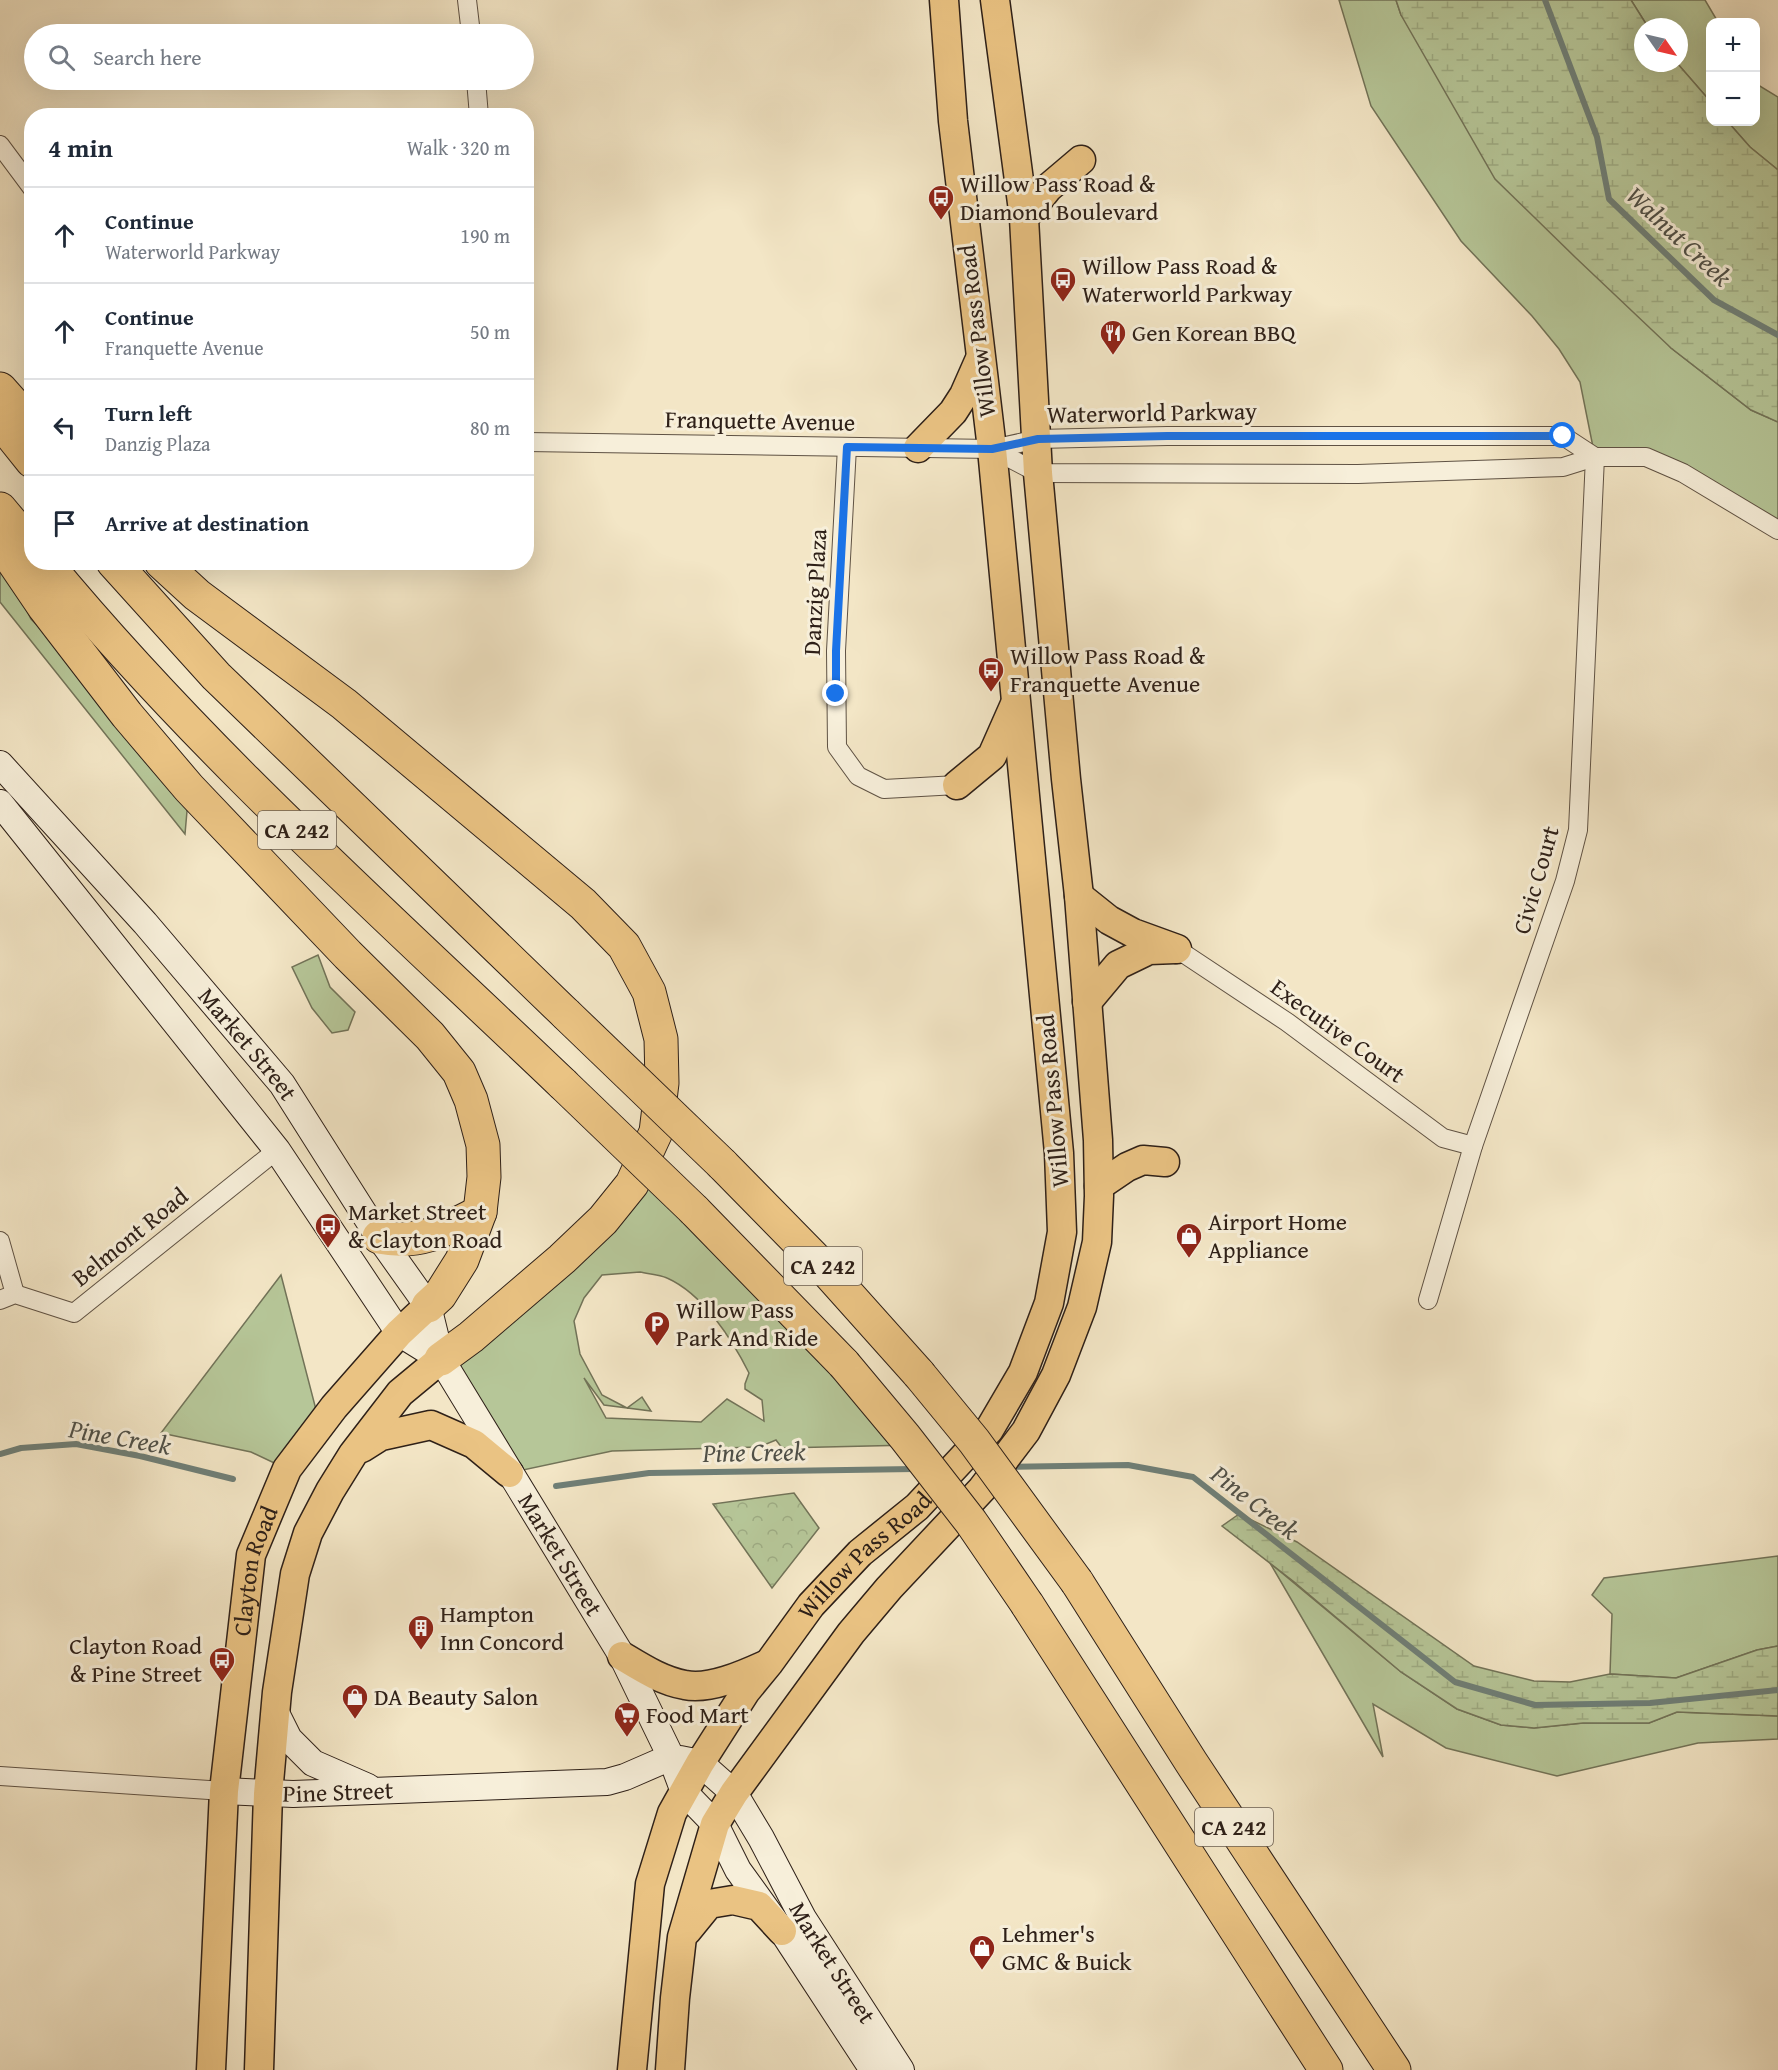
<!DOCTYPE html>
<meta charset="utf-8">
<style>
body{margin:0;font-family:"Gentium Book Plus",serif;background:#f2f2f3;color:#1f2937}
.controls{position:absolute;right:18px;top:18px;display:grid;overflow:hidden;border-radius:12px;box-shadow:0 6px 24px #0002}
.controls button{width:54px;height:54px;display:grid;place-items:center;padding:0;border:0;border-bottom:2px solid #e0e1e3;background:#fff;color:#1f2937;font:30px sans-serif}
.compass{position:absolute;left:1634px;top:18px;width:54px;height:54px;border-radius:50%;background:#fff;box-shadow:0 6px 24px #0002;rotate:124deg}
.stop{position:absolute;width:18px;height:18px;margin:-14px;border:4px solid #1a73e8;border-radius:50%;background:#fff}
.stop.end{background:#1a73e8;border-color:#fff;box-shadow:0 2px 6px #0008}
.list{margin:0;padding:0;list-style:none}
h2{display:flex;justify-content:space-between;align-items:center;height:78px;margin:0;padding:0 24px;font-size:26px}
h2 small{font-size:20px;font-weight:400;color:#747a83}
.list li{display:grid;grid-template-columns:39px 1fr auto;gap:18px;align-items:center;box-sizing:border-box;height:96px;padding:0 24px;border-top:2px solid #e0e1e3}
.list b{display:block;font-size:22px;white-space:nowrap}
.list p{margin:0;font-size:20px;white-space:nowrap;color:#747a83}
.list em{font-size:20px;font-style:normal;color:#747a83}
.icon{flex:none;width:33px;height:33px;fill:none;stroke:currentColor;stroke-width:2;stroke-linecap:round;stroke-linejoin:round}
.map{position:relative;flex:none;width:1778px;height:2070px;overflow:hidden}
.search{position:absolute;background:#fff;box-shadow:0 6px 24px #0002;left:24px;top:24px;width:510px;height:66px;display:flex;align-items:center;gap:15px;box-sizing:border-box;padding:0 21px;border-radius:33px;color:#747a83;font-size:22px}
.panel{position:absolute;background:#fff;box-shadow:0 6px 24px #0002;left:24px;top:108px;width:510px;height:462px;border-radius:24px}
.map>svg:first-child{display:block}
</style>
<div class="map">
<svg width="1778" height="2070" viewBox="0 0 1778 2070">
<defs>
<pattern id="forest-crowns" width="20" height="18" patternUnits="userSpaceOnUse" patternTransform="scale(1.5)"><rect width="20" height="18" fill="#b6c698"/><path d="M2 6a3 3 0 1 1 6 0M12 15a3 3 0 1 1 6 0" fill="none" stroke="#9daa82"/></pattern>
<pattern id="wetland-marsh" width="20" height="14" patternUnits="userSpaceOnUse" patternTransform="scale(1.5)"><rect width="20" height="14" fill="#b6c698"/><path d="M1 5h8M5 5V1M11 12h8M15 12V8" fill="none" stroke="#9daa82"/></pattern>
</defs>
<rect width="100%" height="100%" fill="#f3e6c6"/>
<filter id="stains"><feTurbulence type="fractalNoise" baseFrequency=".00333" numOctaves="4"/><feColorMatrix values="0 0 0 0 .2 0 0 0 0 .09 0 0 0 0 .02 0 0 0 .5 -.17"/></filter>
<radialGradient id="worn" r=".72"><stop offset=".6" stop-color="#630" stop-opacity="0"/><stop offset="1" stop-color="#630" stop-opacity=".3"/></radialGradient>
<g fill="#b6c698" stroke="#727358" stroke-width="1.5" fill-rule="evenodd">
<polygon points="1339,0 1396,0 1401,15 1671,348 1751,410 1778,422 1778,530 1683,473 1595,457 1580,382 1559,349 1532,316 1461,241 1371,106"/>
<polygon points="1631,0 1705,0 1718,22 1710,22 1710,101 1677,63 1679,63 1679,27 1648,27"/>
<polygon points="1756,81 1758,85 1778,97 1778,170 1750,147 1728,122 1756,122"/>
<polygon points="5,568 31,619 127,715 189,788 185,834 0,602 0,573"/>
<polygon points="318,955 330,987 355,1012 348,1030 332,1033 312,1008 292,967"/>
<path d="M642 1160 911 1445 782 1448 776 1440 759 1447 612 1451 509 1473 441 1359ZM640 1272C648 1274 659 1274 667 1278 703 1294 732 1339 749 1373L745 1384V1389L762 1400 764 1421 727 1399 701 1422 606 1418 584 1378 604 1405 651 1411 642 1397 627 1408 602 1395 580 1354 574 1321 584 1298 602 1275Z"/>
<polygon points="281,1275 320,1425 287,1469 251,1452 161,1433"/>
<polygon points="1778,1556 1778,1646 1757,1650 1676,1678 1610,1674 1612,1614 1592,1595 1604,1578"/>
<polygon points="1270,1563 1401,1672 1457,1709 1501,1725 1534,1728 1583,1723 1649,1723 1677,1712 1778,1716 1778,1739 1698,1743 1557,1776 1446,1748 1373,1704 1383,1757"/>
</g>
<polygon fill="url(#forest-crowns)" stroke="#727358" stroke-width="1.5" points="794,1493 819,1528 772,1588 713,1504"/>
<g fill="url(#wetland-marsh)" stroke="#727358" stroke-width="1.5">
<polygon points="1396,0 1631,0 1648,27 1643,27 1643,63 1677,63 1710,101 1710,122 1728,122 1750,147 1778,170 1778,422 1751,410 1671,348 1576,258 1495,179 1401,15"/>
<polygon points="1239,1514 1297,1542 1474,1666 1534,1681 1570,1682 1610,1674 1676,1678 1757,1650 1778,1646 1778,1716 1677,1712 1649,1723 1583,1723 1534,1728 1501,1725 1457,1709 1401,1672 1293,1581 1222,1526"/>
</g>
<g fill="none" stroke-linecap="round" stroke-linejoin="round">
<g stroke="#6f7f77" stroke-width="6">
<polyline points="1545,0 1597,137 1609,199 1714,300 1778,335"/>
<polyline points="0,1454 21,1448 76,1444 140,1456 233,1479"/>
<polyline points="1008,1467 1128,1465 1193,1477 1455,1682 1535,1705 1650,1703 1778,1690"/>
<polyline points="556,1486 649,1473 914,1469"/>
</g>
<g stroke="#5f5244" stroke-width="20">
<g id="street">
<polyline points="467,0 471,34"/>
<polyline points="476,80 479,116"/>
<polyline points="0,145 32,188"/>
<polyline points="526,442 992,449 1038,439 1167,436 1563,436 1595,457"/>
<polyline points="847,447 836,651 837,747 858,776 884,789 957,785"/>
<polyline points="992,449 1038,473 1358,474 1563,467 1595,457 1646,457 1683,473 1778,530"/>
<polyline points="1177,949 1287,1022 1443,1138 1473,1146"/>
<polyline points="0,1241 15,1294"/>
<polyline points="0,1300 15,1294 74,1313 277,1150"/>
<polyline points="1428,1300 1473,1146 1565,881 1578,830 1595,457"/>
<polyline points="0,1776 224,1791"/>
</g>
</g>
<g stroke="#2e2018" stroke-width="28">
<g id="secondary">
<path id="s1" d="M0 764 145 923 282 1084 379 1237 428 1306 441 1359 622 1656 671 1757 684 1792 715 1824 738 1870 782 1931 873 2070"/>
<polyline points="0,803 277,1150 399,1333 441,1359"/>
<polyline points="275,1711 289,1739 313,1763 368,1787"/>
<path id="s2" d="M680 1759 700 1763 734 1793 761 1838 803 1918 901 2070"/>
<path id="s3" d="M224 1791 293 1794 607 1782 625 1777 671 1757"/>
</g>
</g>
<g stroke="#2e2018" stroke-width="31">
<g id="primary">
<polyline points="1024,218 1048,188 1081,160"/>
<polyline points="918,448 953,412 964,395 979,361"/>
<polyline points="957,785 992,756 1015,704"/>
<polyline points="1079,896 1109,920 1133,933 1177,949"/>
<polyline points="1087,1002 1118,965 1149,950 1175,949"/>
<polyline points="1099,1186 1127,1167 1143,1160 1165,1162"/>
<polyline points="362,1448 381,1436 431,1425 474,1444 509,1473"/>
<path d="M622 1656C642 1668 662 1681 685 1685 709 1690 743 1675 765 1665"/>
<polyline points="687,1931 709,1904 733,1900 759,1906 782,1931"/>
<path id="s4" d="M211 2070 224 1791 251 1555 287 1469 334 1407 399 1333 428 1306"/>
<polyline points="259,2070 268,1794 277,1692 295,1574 308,1533 330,1491 353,1454 400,1393 441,1359"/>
<path id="s5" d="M632 2070 650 1884 672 1813 700 1763 746 1691 769 1663 811 1605 860 1553 917 1507 989 1430 1023 1372 1049 1303 1062 1232 1059 1153 992 449 953 121 944 0"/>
<polyline points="670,2070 675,1998 682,1937 715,1824 734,1793 851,1633 889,1588 982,1489 1026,1431 1056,1375 1082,1307 1097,1242 1099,1196 1098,1140 1079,896 1066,779 1038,473 1024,218 995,0"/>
</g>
</g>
<g stroke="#2e2018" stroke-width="35">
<g id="highway">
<polyline points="0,389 32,425"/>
<polyline points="0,421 32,461"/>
<polyline points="0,509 32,547"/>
<polyline points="0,542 44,607 127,715 189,788 348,955 430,1036 459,1072 471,1100 483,1145 484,1177 480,1212 462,1260 440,1295 428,1306"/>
<path d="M45 562C201 751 386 915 563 1084"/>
<polyline points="113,562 216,676 566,1014"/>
<polyline points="161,562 197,595 344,704 583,904 624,946 649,992 661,1039 662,1083 656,1132 632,1184 603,1220 562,1259 471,1337 441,1359"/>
<polyline points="722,1164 826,1270 919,1374"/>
<polyline points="694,1210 844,1364"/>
<path d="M379 1237C419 1245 446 1230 480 1212"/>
<polyline points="1077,1582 1191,1762 1394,2070"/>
<polyline points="1027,1604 1326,2070"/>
</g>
</g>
<use href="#street" stroke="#f7efda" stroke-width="18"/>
<use href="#secondary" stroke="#f7efda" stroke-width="26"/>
<use href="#primary" stroke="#eac383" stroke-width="28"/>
<use href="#highway" stroke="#eac383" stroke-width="33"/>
<g stroke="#2e2018" stroke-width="35" stroke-linecap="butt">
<g id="highway-bridge">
<polyline points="566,1014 722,1164"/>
<polyline points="563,1084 694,1210"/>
<polyline points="844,1364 905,1437 971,1522 1027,1604"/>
<polyline points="919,1374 974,1441 1077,1582"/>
</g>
</g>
<use href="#highway-bridge" stroke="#eac383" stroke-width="33"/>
</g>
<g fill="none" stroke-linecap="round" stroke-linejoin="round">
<polyline stroke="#1a73e8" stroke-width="8" points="836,694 836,651 847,447 992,449 1038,439 1167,436 1563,436"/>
</g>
<defs>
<g id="bus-pin" transform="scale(1.35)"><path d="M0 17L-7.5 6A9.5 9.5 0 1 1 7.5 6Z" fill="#8f2418" stroke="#f7efda"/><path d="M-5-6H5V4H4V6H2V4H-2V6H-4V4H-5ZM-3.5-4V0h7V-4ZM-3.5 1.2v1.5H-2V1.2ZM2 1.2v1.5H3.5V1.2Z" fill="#fff"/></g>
<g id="restaurant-pin" transform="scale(1.35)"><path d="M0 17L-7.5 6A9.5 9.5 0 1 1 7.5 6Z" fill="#8f2418" stroke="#f7efda"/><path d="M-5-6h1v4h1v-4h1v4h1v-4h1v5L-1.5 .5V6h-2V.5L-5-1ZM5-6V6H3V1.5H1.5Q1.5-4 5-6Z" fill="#fff"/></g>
<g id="shop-pin" transform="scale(1.35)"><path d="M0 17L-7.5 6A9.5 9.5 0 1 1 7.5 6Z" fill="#8f2418" stroke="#f7efda"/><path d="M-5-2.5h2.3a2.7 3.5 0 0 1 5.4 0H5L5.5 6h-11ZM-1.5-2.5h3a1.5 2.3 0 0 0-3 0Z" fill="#fff"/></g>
<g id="parking-pin" transform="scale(1.35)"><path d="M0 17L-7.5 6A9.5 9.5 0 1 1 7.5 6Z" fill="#8f2418" stroke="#f7efda"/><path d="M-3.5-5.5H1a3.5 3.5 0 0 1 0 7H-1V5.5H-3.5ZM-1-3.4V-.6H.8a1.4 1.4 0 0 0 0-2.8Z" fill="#fff"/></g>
<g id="building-pin" transform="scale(1.35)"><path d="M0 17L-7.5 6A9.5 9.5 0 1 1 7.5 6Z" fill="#8f2418" stroke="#f7efda"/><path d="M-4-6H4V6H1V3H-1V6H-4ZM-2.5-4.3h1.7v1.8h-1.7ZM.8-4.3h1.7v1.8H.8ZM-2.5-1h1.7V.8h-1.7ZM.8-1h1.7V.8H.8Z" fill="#fff"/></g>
<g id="supermarket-pin" transform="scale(1.35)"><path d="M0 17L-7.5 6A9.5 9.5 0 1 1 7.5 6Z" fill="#8f2418" stroke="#f7efda"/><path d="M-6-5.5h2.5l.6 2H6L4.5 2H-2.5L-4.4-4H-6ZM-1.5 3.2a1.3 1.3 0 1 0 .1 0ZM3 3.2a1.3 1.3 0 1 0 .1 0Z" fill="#fff"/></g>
</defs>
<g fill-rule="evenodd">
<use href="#bus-pin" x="941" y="198"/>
<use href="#bus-pin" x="1063" y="280"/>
<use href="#restaurant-pin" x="1113" y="333"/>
<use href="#bus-pin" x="991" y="670"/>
<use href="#bus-pin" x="328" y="1226"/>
<use href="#shop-pin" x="1189" y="1236"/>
<use href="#parking-pin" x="657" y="1324"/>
<use href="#building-pin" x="421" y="1628"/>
<use href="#bus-pin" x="222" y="1660"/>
<use href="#shop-pin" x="355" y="1697"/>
<use href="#supermarket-pin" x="627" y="1715"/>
<use href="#shop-pin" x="982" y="1948"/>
</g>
<g text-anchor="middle" stroke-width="6" stroke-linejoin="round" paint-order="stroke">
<g fill="#f7efda" stroke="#6a5e52" stroke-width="1.5">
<rect x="258" y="811" width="78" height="38" rx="4.5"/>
<rect x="784" y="1247" width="78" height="38" rx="4.5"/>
<rect x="1195" y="1808" width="78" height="38" rx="4.5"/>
</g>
<g font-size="22" font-weight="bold" fill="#2e2018">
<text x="297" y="838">CA 242</text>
<text x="823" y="1274">CA 242</text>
<text x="1234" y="1835">CA 242</text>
</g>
<g font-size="24" fill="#2e2018" stroke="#f7efda" text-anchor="start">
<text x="960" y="192">Willow Pass Road &amp;<tspan x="960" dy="28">Diamond Boulevard</tspan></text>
<text x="1082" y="274">Willow Pass Road &amp;<tspan x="1082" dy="28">Waterworld Parkway</tspan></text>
<text x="1132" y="341">Gen Korean BBQ</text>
<text x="1010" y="664">Willow Pass Road &amp;<tspan x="1010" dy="28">Franquette Avenue</tspan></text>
<text x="348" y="1220">Market Street<tspan x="348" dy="28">&amp; Clayton Road</tspan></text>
<text x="1208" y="1230">Airport Home<tspan x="1208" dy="28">Appliance</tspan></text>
<text x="676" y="1318">Willow Pass<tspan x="676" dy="28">Park And Ride</tspan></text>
<text x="440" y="1622">Hampton<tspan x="440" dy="28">Inn Concord</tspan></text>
<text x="202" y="1654" text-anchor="end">Clayton Road<tspan x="202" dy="28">&amp; Pine Street</tspan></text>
<text x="374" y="1705">DA Beauty Salon</text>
<text x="646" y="1723">Food Mart</text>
<text x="1002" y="1942">Lehmer's<tspan x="1002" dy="28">GMC &amp; Buick</tspan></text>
</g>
<g font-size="24" fill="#2e2018" stroke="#f7efda">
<text transform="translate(977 331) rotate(-97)" y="8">Willow Pass Road</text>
<text transform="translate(1152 413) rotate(-1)" y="8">Waterworld Parkway</text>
<text transform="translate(760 421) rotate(1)" y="8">Franquette Avenue</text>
<text transform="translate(815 592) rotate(-87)" y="8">Danzig Plaza</text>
<text transform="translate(1536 880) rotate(-74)" y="8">Civic Court</text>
<text transform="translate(1338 1031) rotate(36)" y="8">Executive Court</text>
<text dy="8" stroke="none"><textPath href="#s1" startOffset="374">Market Street</textPath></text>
<text transform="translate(1053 1101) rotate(-95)" y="8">Willow Pass Road</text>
<text transform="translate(130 1237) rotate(-39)" y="8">Belmont Road</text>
<text dy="8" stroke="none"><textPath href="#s1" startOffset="976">Market Street</textPath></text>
<text dy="8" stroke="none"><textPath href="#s5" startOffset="585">Willow Pass Road</textPath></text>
<text dy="8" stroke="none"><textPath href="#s4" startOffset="502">Clayton Road</textPath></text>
<text dy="8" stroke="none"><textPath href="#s3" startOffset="114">Pine Street</textPath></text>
<text dy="8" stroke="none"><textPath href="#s2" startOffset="262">Market Street</textPath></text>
</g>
<g font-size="26" font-style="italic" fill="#4f5048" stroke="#f7efda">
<text transform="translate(1679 236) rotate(43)" y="9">Walnut Creek</text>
<text transform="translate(120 1437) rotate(10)" y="9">Pine Creek</text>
<text transform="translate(754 1452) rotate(-1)" y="9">Pine Creek</text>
<text transform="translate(1255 1502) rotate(38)" y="9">Pine Creek</text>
</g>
</g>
<rect width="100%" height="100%" filter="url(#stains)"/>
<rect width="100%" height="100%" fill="url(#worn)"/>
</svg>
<div class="controls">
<button>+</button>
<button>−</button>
</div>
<svg class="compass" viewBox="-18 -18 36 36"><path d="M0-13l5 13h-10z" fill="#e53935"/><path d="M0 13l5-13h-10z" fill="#747a83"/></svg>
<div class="stop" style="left:1563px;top:436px"></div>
<div class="stop end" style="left:836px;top:694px"></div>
<div class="search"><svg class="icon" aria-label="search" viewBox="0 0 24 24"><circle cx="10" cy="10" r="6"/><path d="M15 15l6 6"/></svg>Search here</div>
<section class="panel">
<h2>4 min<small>Walk · 320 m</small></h2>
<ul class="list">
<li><svg class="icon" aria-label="ahead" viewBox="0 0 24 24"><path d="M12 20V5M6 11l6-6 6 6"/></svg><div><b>Continue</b><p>Waterworld Parkway</p></div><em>190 m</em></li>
<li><svg class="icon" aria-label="ahead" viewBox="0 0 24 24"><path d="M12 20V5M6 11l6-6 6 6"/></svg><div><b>Continue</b><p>Franquette Avenue</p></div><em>50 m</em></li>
<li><svg class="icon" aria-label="left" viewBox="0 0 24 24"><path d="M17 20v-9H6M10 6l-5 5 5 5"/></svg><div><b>Turn left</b><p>Danzig Plaza</p></div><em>80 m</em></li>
<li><svg class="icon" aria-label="arrive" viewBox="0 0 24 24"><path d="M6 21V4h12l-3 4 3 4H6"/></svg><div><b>Arrive at destination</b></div></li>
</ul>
</section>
</div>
